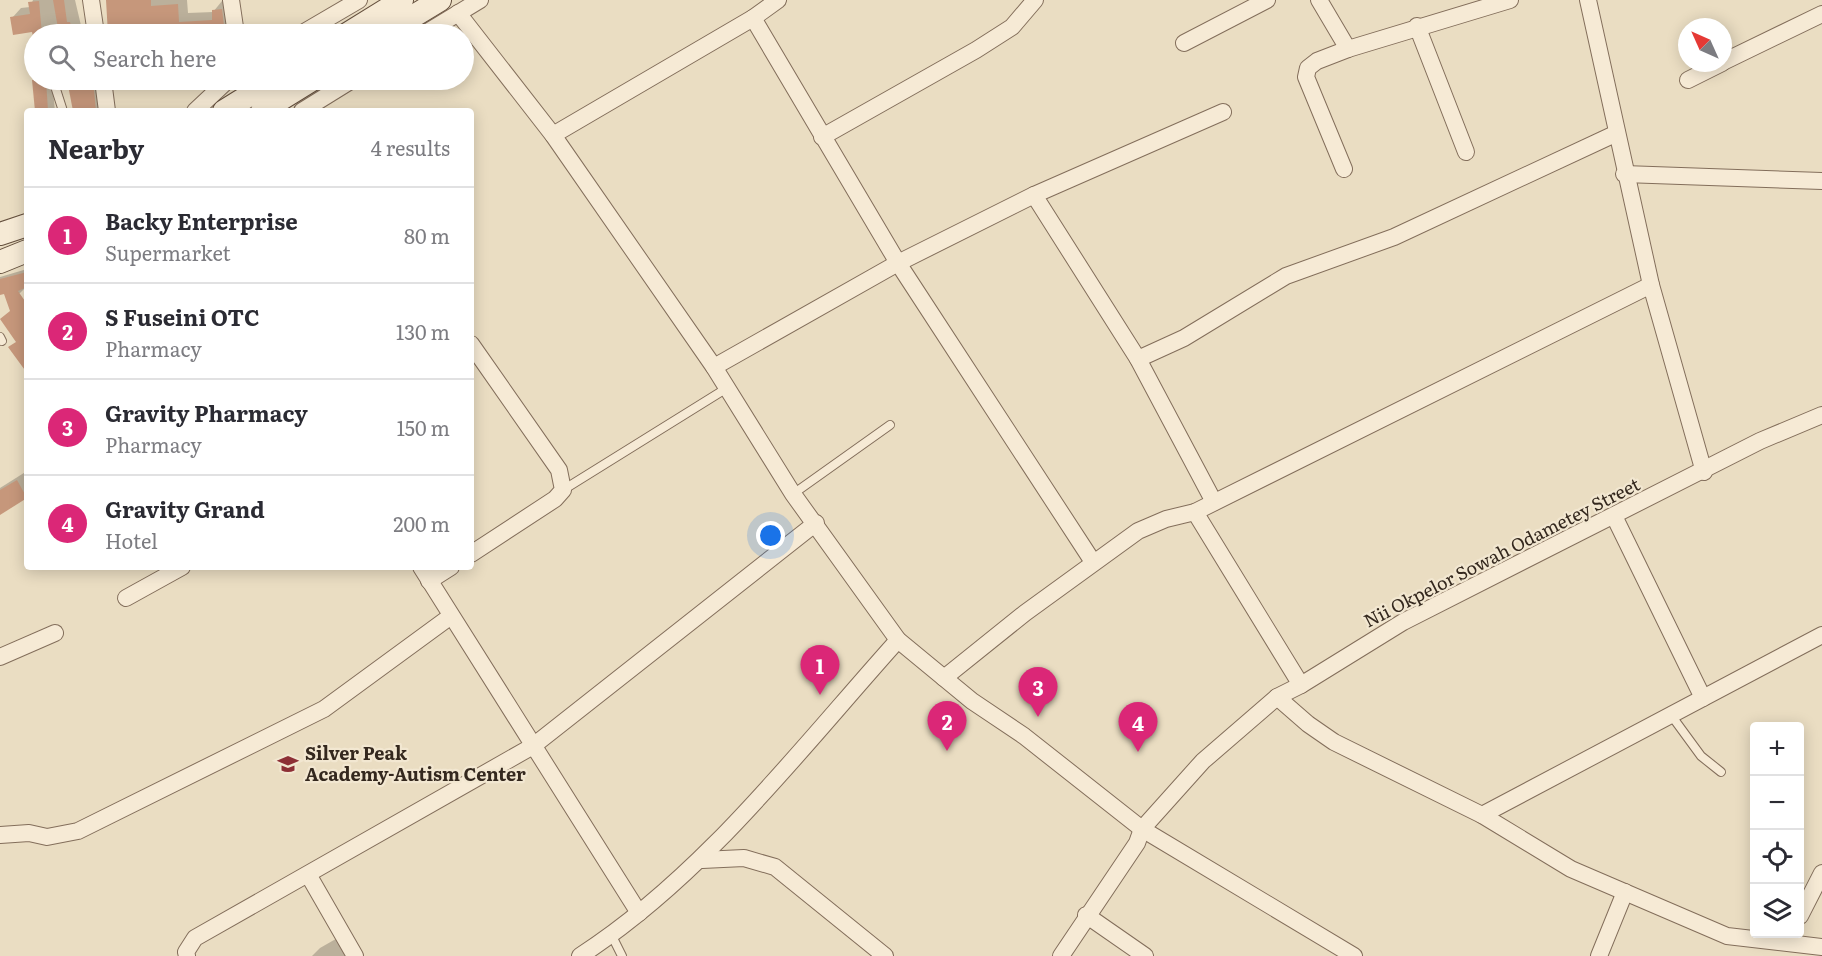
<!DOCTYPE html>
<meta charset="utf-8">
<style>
body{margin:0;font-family:Literata,serif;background:#f2f2f3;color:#2b2b33}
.controls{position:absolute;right:18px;bottom:18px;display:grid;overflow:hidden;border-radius:6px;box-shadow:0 3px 15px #0003}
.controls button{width:54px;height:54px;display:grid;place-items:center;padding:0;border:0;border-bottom:2px solid #e1e1e2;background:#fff;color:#2b2b33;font:30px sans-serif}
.compass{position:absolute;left:1678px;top:18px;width:54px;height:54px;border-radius:50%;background:#fff;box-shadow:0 3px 15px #0003;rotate:315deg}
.you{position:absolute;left:771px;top:536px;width:21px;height:21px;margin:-15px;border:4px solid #fff;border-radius:50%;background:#1a73e8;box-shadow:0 0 0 9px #1a73e833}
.badge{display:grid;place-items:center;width:39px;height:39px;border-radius:50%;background:#db2777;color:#fff;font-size:20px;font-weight:700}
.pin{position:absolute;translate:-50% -50px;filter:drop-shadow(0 2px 3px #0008)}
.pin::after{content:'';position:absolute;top:32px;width:21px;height:18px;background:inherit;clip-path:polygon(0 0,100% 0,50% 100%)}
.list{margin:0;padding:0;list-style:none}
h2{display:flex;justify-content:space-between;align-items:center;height:78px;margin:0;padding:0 24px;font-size:26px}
h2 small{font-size:20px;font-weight:400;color:#7c7c81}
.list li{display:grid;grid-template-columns:39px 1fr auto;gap:18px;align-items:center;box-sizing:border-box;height:96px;padding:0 24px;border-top:2px solid #e1e1e2}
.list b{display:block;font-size:22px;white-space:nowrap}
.list p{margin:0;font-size:20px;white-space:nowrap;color:#7c7c81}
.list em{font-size:20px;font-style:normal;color:#7c7c81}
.icon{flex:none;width:33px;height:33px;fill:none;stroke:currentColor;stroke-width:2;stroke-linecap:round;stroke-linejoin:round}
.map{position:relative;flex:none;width:1822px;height:956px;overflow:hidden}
.search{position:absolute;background:#fff;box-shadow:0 3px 15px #0003;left:24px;top:24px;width:450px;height:66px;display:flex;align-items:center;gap:15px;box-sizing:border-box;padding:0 21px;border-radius:33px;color:#7c7c81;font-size:22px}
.panel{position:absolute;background:#fff;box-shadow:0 3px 15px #0003;left:24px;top:108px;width:450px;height:462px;border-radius:6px}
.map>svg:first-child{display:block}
</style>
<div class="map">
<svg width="1822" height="956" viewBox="0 0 1822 956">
<rect width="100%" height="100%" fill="#eaddc2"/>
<g fill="#0003">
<polygon points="33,0 75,0 83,34 35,34 34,31 12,18 21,8 30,7"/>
<polygon points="108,0 187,0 188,13 213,12 222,1 231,1 233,34 110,34"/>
<polygon points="34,77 52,80 55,111 36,111"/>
<polygon points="69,80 102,80 104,111 75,111"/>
<polygon points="27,269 27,286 20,293 6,296 5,292 0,294 0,277"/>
<polygon points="27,471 27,497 0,513 0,488"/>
<polygon points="348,932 361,956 312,956 320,948"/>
</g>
<g fill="#c6977b">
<polygon points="53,0 64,0 67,22 70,22 73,34 59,34"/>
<polygon points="106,0 151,0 151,6 178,4 179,22 212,20 212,10 222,9 225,34 108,34"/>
<polygon points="39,1 42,34 33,36 32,32 13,35 10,17 30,14 28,2"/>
<polygon points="32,80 46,80 48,111 35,111"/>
<polygon points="67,80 93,80 96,111 73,111"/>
<polygon points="27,272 27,287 18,291 27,304 27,373 8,347 16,342 0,319 10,311 4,294 0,295 0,279"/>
<polygon points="17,480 27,498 0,515 0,490"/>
</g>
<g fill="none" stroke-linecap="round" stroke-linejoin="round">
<g stroke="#836e5b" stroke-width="10">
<g id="lane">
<polyline points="53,80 63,111"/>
<polyline points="0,337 2,341"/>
<polyline points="563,490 727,388"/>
<polyline points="793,494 890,425"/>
<polyline points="1671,715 1701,756 1721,772"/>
<polyline points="611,934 622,956"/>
</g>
</g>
<g stroke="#836e5b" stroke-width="18">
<g id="street">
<polyline points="91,0 96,34"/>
<polyline points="231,0 236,34"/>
<polyline points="1319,0 1348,49"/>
<polyline points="1588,0 1651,285 1704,472"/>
<polyline points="458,13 553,135 714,367 793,494 898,640 972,701 1024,736 1142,829 1354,956"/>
<polyline points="753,18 898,263 1093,562"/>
<polyline points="1417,26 1466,152"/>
<polyline points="301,34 359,0"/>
<polyline points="424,34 480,0"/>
<polyline points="1184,43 1267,0"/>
<polyline points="1723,62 1822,14"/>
<polyline points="103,80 107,111"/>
<polyline points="1688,80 1722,63"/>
<polyline points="195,111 228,80"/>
<polyline points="302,111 352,80"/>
<polyline points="553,135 753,18 778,0"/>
<polyline points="822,137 976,50 1012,27 1035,0"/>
<polyline points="1344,169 1306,77 1308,68 1317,61 1348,49 1510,0"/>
<polyline points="1624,174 1822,181"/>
<polyline points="1034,195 1138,359 1214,502"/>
<polyline points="471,344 559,470 563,490 555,499 471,554"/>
<polyline points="1138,359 1184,338 1286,276 1394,237 1617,133"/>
<polyline points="714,367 898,263 1034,195 1223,112"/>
<polyline points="1195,512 1301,685"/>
<polyline points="1614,516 1703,698"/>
<polyline points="421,567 639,913"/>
<polyline points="429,581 451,567"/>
<polyline points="126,598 182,567"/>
<polyline points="0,657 55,633"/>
<polyline points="944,678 1025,613 1138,531 1166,519 1195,512 1651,285"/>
<polyline points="1277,697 1308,724 1334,742 1482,815 1571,869 1727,936 1822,947"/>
<polyline points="1482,815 1822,635"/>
<polyline points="0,835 29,833 47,837 78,831 324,709 451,616"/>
<polyline points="702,860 744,858 775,867 885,956"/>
<polyline points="309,876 355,956"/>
<polyline points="1086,915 1145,956"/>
<polyline points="1800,916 1822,873"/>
<polyline points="187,956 186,952 195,938 533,746 816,523"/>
<path d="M580 956C704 876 800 749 898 640"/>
<polyline points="1061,956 1137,843 1142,829 1203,761 1277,697 1301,685 1403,622 1760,441 1822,415"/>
<polyline points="1599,956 1625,892"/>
</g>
</g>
<g stroke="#65503e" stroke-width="24">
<g id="secondary">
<polyline points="347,34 402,0"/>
<polyline points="384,34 440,0"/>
<polyline points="224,111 274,80"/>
<polyline points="262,111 312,80"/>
<polyline points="0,234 27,225"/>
<polyline points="0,262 27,251"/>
</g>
</g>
<use href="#lane" stroke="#f6ead5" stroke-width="8"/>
<use href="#street" stroke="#f6ead5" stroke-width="16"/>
<use href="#secondary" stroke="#f6ead5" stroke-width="22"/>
</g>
<defs>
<g id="school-bare" transform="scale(1.62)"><path d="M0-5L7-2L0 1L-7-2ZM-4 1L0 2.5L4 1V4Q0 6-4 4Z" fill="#8d2f35" stroke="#f2e7d1" stroke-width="2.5" paint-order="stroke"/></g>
</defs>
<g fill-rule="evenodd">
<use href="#school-bare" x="288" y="764"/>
</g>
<g text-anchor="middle" stroke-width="4.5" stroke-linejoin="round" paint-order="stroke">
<g font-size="18" fill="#34281e" stroke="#f2e7d1">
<text transform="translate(1502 553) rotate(-27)" y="6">Nii Okpelor Sowah Odametey Street</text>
</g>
<g font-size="18" font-weight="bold" fill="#34281e" stroke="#f2e7d1" text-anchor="start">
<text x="305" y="760">Silver Peak<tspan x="305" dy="21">Academy-Autism Center</tspan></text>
</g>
</g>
</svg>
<div class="controls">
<button>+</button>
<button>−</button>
<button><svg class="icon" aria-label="locate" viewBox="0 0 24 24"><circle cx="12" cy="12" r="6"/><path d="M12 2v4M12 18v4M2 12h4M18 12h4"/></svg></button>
<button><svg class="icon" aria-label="layers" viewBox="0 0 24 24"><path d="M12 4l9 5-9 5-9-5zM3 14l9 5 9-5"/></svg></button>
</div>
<svg class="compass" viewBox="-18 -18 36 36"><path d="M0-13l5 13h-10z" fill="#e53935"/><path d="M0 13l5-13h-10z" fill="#7c7c81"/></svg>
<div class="you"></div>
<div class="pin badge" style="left:820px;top:695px">1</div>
<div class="pin badge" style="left:947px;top:751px">2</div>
<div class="pin badge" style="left:1038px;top:717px">3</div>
<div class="pin badge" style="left:1138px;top:752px">4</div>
<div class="search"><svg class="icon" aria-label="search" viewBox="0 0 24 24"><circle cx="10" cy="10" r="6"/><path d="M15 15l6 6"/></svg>Search here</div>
<section class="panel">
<h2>Nearby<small>4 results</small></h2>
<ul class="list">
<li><span class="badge">1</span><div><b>Backy Enterprise</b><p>Supermarket</p></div><em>80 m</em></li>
<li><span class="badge">2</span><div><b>S Fuseini OTC</b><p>Pharmacy</p></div><em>130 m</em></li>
<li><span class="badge">3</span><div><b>Gravity Pharmacy</b><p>Pharmacy</p></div><em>150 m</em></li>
<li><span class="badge">4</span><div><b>Gravity Grand</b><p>Hotel</p></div><em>200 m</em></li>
</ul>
</section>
</div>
